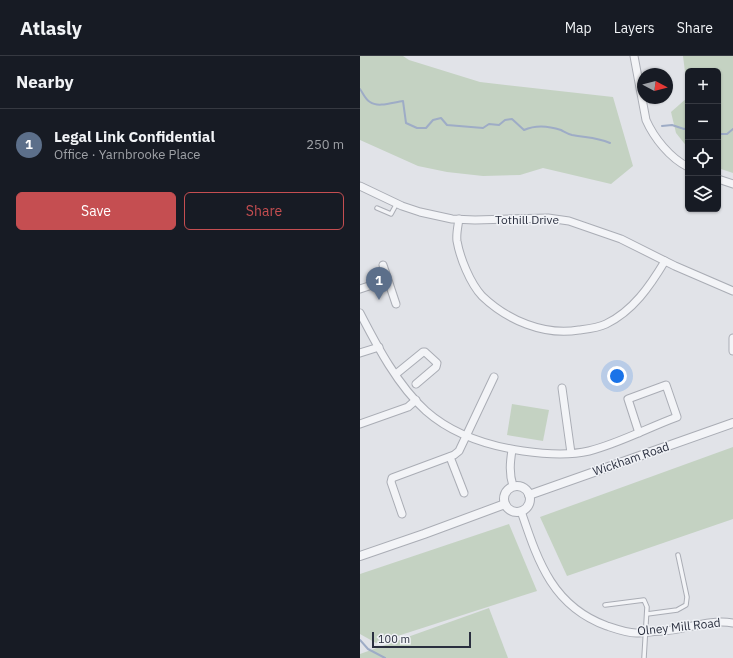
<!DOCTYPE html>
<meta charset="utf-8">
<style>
body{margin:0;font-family:"IBM Plex Sans",sans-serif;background:#242831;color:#f1f3f6}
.controls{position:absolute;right:12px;top:12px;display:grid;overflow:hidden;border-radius:6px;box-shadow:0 1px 3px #0004}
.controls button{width:36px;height:36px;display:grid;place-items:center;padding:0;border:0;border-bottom:1px solid #363941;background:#171b24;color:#f1f3f6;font:20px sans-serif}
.compass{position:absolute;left:277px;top:12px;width:36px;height:36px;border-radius:50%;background:#171b24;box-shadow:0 1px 3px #0004;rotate:97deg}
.scale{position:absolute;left:12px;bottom:10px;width:99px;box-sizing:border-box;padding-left:4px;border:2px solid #2a2f3f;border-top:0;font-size:11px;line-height:14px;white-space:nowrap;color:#2a2f3f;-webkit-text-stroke:3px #f0f2f6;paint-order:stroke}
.you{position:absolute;left:257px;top:320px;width:14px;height:14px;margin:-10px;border:3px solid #fff;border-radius:50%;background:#1a73e8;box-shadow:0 0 0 6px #1a73e833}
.badge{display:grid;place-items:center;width:26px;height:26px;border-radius:50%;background:#c54e51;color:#fff;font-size:13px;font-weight:700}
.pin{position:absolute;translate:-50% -33px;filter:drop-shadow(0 1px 2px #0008)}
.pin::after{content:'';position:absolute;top:21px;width:14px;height:12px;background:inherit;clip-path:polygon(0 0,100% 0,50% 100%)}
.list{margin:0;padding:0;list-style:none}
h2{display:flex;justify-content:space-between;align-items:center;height:52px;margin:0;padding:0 16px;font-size:17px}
h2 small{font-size:13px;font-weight:400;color:#9ea1a6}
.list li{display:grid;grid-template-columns:26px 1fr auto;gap:12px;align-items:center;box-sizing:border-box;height:72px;padding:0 16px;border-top:1px solid #363941}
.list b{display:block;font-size:15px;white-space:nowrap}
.list p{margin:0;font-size:13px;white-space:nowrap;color:#9ea1a6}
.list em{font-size:13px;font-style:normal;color:#9ea1a6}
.actions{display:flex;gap:8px;padding:12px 16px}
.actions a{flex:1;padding:9px 0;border:1px solid #c54e51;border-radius:6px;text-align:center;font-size:14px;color:#c54e51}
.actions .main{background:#c54e51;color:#fff}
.icon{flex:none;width:22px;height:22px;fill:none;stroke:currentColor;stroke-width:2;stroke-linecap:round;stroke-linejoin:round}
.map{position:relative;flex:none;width:373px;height:602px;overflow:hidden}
header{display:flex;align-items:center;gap:24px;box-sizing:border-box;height:56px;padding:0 20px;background:#171b24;border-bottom:1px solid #363941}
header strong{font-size:19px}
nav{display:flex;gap:22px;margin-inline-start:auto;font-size:14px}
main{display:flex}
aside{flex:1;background:#171b24}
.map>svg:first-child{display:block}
</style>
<header>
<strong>Atlasly</strong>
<nav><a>Map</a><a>Layers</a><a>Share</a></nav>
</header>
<main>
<aside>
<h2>Nearby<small></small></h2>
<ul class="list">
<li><span class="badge" style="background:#5c6f8a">1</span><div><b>Legal Link Confidential</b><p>Office · Yarnbrooke Place</p></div><em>250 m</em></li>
</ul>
<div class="actions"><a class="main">Save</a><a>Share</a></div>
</aside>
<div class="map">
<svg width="373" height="602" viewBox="0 0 373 602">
<rect width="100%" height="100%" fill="#e1e3e8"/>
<g fill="#c4d2c2">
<polygon points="0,0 43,0 49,4 120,26 253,41 273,110 251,128 183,112 160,119 123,120 87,116 58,110 0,84"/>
<polygon points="323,0 373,0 373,117 358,112 358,15 328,15 328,40"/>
<polygon points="328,41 328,92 316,77 311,56"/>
<polygon points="152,348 189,354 183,385 147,379"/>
<polygon points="373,391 373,463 207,520 180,461"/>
<polygon points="149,468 177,535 16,587 0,578 0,518"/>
<polygon points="129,552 148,602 0,602 0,598"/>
</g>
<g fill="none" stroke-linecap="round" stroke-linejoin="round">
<g stroke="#9eacc6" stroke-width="2">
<path d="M0 33C3 37 5 43 10 46 18 52 34 46 43 45L46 67 57 72H66L73 64 81 62 87 69 123 72 129 68 139 69 145 64 152 63 164 74C175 69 189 70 201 74 205 76 208 78 212 79 227 82 235 81 250 87"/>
<polyline points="302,70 312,69 324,73 328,72"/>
<polyline points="358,78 367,78 373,73"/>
<polyline points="0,584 8,593 25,602"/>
</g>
<g stroke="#aaadb5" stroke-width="5.5">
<g id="service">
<polyline points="17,152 31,158 37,147"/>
<polyline points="245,549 284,544 287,551 284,602"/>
<polyline points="287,558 317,554 326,549 327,541 318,499"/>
</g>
</g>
<g stroke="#aaadb5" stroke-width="9">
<g id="minor">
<path d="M274 0 286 64C294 82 310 102 328 111"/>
<polyline points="358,123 373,128"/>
<polyline points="0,130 42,150 60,156 92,163 115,164 188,162 209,165 261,183 315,210 373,235"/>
<path d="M99 163C98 170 96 178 97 185 100 202 110 227 122 240 147 264 184 280 219 274 227 273 238 272 246 268 273 255 290 230 305 205"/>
<polyline points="23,209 36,248"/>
<polyline points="0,233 27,224"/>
<path d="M0 257C17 290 38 330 66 355 92 378 129 390 163 395 184 398 208 400 229 395 260 387 287 372 317 361L306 329 268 343 279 377"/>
<polyline points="373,282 373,295"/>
<polyline points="0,297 19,291"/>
<polyline points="36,318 63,296 65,296 77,307 76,311 56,328"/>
<polyline points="202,332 211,397"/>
<polyline points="0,368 48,351 56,344"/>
<path d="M152 394C150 407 149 417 153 430"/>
<polyline points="90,401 104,437"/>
<path d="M161 455C178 505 192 550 247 570 256 573 267 577 276 577 285 577 295 575 304 575 327 573 350 563 373 567"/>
<polyline points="42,458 31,426 32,422 94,399 99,395 134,321"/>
</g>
</g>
<g stroke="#aaadb5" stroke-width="10">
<g id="tertiary">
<circle cx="157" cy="443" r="13"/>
<polyline points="169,439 373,367"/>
<polyline points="0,500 64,478 145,448"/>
</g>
</g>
<use href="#service" stroke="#f3f4f7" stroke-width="3.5"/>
<use href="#minor" stroke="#f3f4f7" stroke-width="7"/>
<use href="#tertiary" stroke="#f3f4f7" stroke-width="8"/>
</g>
<g text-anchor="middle" stroke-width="3" stroke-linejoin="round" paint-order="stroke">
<g font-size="12" fill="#2a2f3f" stroke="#f0f2f6">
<text x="167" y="168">Tothill Drive</text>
<text transform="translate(271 403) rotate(-19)" y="4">Wickham Road</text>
<text transform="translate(319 571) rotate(-6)" y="4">Olney Mill Road</text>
</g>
</g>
</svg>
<div class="controls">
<button>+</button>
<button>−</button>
<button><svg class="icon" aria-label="locate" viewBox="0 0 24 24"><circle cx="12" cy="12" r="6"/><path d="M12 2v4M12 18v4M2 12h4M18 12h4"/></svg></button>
<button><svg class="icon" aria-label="layers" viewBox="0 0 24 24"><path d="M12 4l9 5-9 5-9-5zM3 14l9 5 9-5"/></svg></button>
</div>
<svg class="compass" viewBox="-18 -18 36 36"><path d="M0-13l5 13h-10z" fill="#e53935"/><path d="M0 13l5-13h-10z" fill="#9ea1a6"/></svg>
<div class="scale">100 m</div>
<div class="you"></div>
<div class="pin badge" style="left:19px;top:244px;background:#5c6f8a">1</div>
</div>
</main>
